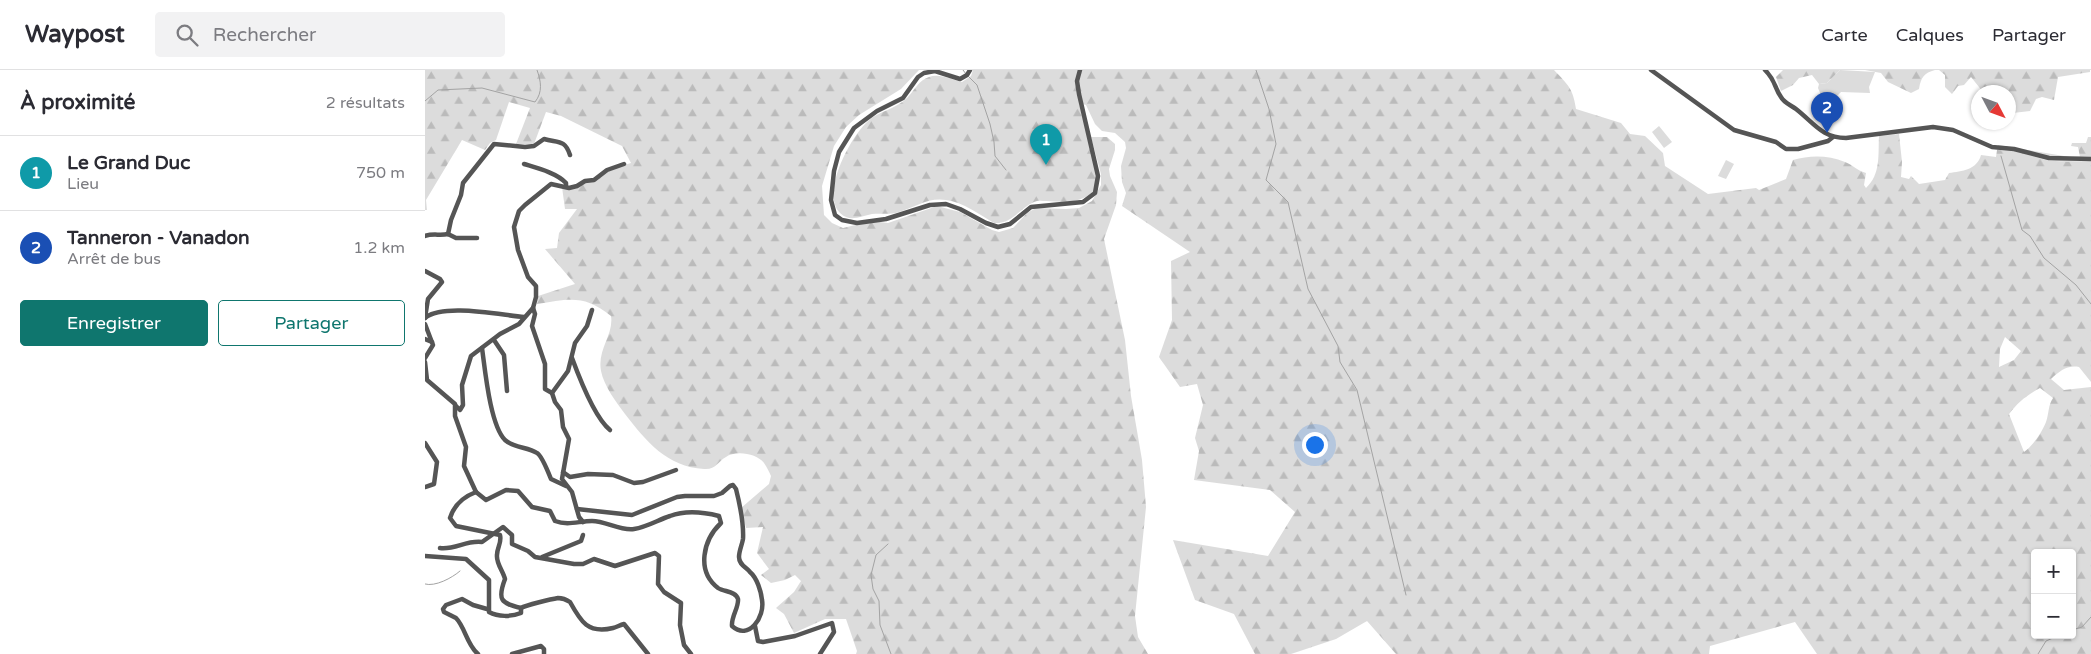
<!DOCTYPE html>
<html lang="fr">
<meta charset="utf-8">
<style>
body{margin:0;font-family:"Varela Round",sans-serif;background:#f2f2f3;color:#2b2b33}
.controls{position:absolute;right:15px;bottom:15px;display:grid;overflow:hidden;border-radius:5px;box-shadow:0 1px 4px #0004}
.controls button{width:45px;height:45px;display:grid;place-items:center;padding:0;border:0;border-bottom:1px solid #e1e1e2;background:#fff;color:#2b2b33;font:25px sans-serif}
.compass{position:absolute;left:1546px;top:15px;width:45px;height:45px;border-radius:50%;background:#fff;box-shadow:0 1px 4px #0004;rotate:131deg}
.you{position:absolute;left:889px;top:374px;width:18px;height:18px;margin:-12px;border:4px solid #fff;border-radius:50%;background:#1a73e8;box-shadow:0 0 0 8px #1a73e833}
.badge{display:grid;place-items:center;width:32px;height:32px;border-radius:50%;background:#0f766e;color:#fff;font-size:16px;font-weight:700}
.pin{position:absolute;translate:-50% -41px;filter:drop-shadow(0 1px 2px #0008)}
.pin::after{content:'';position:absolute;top:26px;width:18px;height:15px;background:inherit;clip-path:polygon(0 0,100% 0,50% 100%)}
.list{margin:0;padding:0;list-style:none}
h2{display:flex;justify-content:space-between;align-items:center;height:65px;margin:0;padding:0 20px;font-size:21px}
h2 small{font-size:16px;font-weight:400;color:#7c7c81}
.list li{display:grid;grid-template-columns:32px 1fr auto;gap:15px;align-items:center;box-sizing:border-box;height:75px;padding:0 20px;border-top:1px solid #e1e1e2}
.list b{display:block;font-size:19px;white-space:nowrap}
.list p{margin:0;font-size:16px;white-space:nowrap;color:#7c7c81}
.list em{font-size:16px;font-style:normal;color:#7c7c81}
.actions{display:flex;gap:10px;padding:15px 20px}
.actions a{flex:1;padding:11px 0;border:1px solid #0f766e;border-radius:5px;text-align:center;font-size:18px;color:#0f766e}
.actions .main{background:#0f766e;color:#fff}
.icon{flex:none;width:28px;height:28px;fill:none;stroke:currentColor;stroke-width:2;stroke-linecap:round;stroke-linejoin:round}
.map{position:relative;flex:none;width:1666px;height:584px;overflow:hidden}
header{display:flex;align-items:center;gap:30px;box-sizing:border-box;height:70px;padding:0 25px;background:#fff;border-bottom:1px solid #e1e1e2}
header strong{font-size:24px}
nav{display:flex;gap:28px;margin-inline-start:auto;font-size:18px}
.search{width:350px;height:45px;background:#f2f2f3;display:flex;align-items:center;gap:12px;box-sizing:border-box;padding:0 18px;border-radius:5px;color:#7c7c81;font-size:19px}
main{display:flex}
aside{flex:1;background:#fff}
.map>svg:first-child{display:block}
</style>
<header>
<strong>Waypost</strong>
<div class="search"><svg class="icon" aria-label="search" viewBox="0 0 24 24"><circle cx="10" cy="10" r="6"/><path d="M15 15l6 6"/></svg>Rechercher</div>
<nav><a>Carte</a><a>Calques</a><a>Partager</a></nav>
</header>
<main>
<aside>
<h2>À proximité<small>2 résultats</small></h2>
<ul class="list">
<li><span class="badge" style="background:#0f9aa8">1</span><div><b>Le Grand Duc</b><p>Lieu</p></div><em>750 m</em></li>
<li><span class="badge" style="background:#1a4fb4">2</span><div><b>Tanneron - Vanadon</b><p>Arrêt de bus</p></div><em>1.2 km</em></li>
</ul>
<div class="actions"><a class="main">Enregistrer</a><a>Partager</a></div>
</aside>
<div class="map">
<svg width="1666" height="584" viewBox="0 0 1666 584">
<defs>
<pattern id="forest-firs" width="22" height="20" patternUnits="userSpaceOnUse" patternTransform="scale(1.25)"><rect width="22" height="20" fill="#dcdcdc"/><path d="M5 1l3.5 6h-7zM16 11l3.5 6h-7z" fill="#bbb"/></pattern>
</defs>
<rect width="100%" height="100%" fill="#fff"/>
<g fill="#dcdcdc">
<polygon points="1415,0 1450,2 1444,17 1445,23 1416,22 1401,37 1393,18 1394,14 1402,13"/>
<polygon points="1234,56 1247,72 1239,78 1227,62"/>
<polygon points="1573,75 1645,87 1666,86 1666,91 1641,92 1621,90 1591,81 1572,80"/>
<polygon points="1301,90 1309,94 1301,109 1293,106"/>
</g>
<g fill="url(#forest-firs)" fill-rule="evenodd">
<path d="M0 0H494L476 19 434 45 421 57 409 76 397 116 399 145 407 153 418 158 447 151 463 153 512 136 535 142 567 160 574 162 588 158 602 143 611 138 641 139 654 138 667 131 676 115V104L666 67H682L690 74V80L684 99 685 106 692 122 691 135 679 169 700 270 706 326 717 390 721 437 710 546 713 567 723 584H431L432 581 421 549H400L369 563 359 544 351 538 369 522 376 511 370 505 360 510 346 513 336 505 344 499 332 483 338 457 321 458 316 438 344 414 346 406C344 402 342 397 339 393 332 383 310 380 301 387 292 392 291 400 279 399 242 397 221 371 200 344 191 332 179 316 176 301 172 279 189 265 186 246 159 224 144 229 112 234L113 226 150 214 120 179 132 178 134 163 152 139H140L137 117H153L183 100 206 93 197 76 136 46 121 42 109 74H91L105 38 84 32 71 70 65 73 60 80 37 70 1 130 2 140H0Z"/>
<path d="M548 0H1129C1143 15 1148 18 1151 39L1196 53 1205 64 1220 66 1238 83 1240 96 1283 124 1331 118 1334 120 1361 109 1368 90C1385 85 1403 85 1420 92 1428 95 1431 100 1441 103L1439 115 1441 118C1456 104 1453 85 1454 66L1474 64 1477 92 1476 107 1484 109 1486 106 1494 114 1520 110 1524 103C1537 101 1552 100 1556 85L1571 87 1572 80 1591 81 1621 90 1641 92 1666 91V312L1654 297C1642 295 1635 301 1626 309L1639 320 1666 317V584H1392L1370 552 1285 576 1284 584H971L942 551 911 569 866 584H830L809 544 770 530 748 470 843 486 870 442 845 420 769 410 774 381 770 368 778 335 772 314 755 317 734 287 747 250 746 191 765 182 697 136 701 123 697 112 696 96 701 78 700 72 690 63 677 61 670 54 661 35 654 33 672 103 669 121C655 134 638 132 621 131 617 131 613 130 609 132 595 138 587 154 569 153 555 145 538 132 521 130 504 127 490 137 474 142 465 145 456 143 447 144 436 146 425 153 415 143 395 123 426 66 443 51 454 41 471 39 482 28 489 21 494 10 504 7 515 3 526 10 537 12L546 6ZM1580 267 1596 281 1589 290 1574 297 1575 279ZM1615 318 1628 328C1623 335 1624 344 1621 352 1617 362 1608 376 1599 382L1584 344C1593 332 1602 325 1615 318ZM1610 483H1647V565H1610Z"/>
<polygon points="1358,0 1415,0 1402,13 1394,14 1387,5 1374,8 1368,15 1356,21 1351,7"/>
<path d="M1440 0H1510C1499 3 1496 7 1494 19L1486 23 1463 12 1456 3Z"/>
<polygon points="1514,0 1665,0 1665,2 1633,7 1629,30 1617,27 1611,29 1605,41 1588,43 1584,40 1584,22 1558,22 1546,7 1539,15 1533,16 1527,24 1520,17 1520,5"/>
<polygon points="1663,67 1666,67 1666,86 1655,87 1653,77 1646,76 1647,73 1661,73"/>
</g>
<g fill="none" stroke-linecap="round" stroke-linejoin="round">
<g stroke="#a3a3a3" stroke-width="1">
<polyline points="538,0 541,4"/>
<polyline points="831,0 844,39 851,74 841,110 863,132 883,219 913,276 915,292 932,320 981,525"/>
<polyline points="544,7 552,15 565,54 569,72 570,86 581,100"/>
<path d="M0 31 13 20 57 18 110 32C118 22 116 11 112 0"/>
<polyline points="1576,86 1597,160 1605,166 1619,188 1651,215 1666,234"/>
<polyline points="463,474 451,485 446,505 448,519 454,531 455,555 466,584"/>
<path d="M0 514C10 517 27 508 35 501"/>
<polyline points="1647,560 1657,557 1666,547"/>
<polyline points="1613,584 1621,571 1635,565"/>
</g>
<g stroke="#555" stroke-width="4.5">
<polyline points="545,0 542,5 535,9 510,1 499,3 493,7 478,28 452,41 429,58 414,82 409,101 406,130 410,145 417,150 432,153 461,149 505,135 521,134 535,139 561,153 573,157 585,154 606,137 658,132 670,123 673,106 654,24 652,11 655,0"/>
<polyline points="1226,0 1309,60 1351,72 1361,79 1373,79 1403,71 1408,67"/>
<path d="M1340 0C1351 11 1349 17 1356 27 1359 33 1366 35 1371 39 1389 53 1397 68 1421 68L1508 57 1528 60 1567 77 1589 79 1624 88 1666 89"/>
<path d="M99 94C112 98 132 103 141 113V116"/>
<path d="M23 164 26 150 36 125 38 113 69 74 100 77 109 76 119 69C133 73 140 69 145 85"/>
<polyline points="23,164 31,168 52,168"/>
<path d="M0 166C8 163 15 166 23 164"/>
<polyline points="0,201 15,209 17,212 3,229 0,248"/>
<path d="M0 248C18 233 75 245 99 247"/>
<polyline points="0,254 8,275 0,288"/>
<polyline points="0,269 7,272"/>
<polyline points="69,270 79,285 82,321"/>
<path d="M57 278C60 299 65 355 80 370 89 378 103 377 112 383 116 385 124 404 126 409L141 416"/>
<path d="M147 288C154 307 170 348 185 360"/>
<polyline points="0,292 2,310 30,334 30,346 41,377 39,396 51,422"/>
<polyline points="127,323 120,319 120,294 107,256 110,244 108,238 111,227 111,216 103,207 93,180 89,157 94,141 100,135 126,114 144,118 152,116 160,111 169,110 182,100 199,94"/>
<polyline points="31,336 35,340 38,335 37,315 46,286 75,264 94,254 108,238"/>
<polyline points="0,373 12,392 9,414 0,417"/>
<polyline points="138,402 145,407 163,404 188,405 209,413 218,412 251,400"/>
<path d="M51 422 61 430 81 420 93 421 107 437 125 441 130 451C143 456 154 451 167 451 181 451 195 461 209 459 222 457 233 450 245 446 261 440 278 442 294 446L296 453C278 470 271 501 293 518 299 522 311 521 313 529 314 537 306 547 307 556 324 571 340 547 337 530 336 521 332 508 325 502 321 497 314 495 314 487 314 481 317 475 318 469 319 452 315 435 311 419L308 415 305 416 297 423 289 426H260L252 427 207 445 152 439"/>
<polyline points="158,452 154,447 147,422 137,409 144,369 138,357 136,340 130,332 127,323 143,301 150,273 162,256 167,240"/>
<path d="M15 478C30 480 41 470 57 472L78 457 87 465V474L103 481 110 487 149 494H158L169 489 190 496 230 483 234 486 233 514 239 522 256 533 255 555 259 575 266 584"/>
<path d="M0 486 41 489 64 510V542C73 547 86 547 96 543V538C76 533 72 530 80 509 78 501 71 493 72 485 72 477 77 473 75 465L31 456 25 448C29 435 38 427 51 422"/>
<polyline points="117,487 156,471 158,465"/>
<path d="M96 538C101 535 127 529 133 528 137 528 142 530 145 532 156 552 163 564 188 558 192 557 195 555 199 554L223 584"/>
<polyline points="330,556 333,571 338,572 370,566 407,553 409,562 395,584"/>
<path d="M53 584C42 575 40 557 31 548 27 546 23 544 19 542L18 539 21 535 37 529 48 535 62 539"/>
<polyline points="87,584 116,576 119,579 119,584"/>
</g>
</g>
</svg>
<div class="controls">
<button>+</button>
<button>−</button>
</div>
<svg class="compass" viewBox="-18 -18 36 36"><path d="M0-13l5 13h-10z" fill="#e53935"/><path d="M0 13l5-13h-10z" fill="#7c7c81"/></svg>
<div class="you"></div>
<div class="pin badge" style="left:621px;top:95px;background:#0f9aa8">1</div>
<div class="pin badge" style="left:1402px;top:63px;background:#1a4fb4">2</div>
</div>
</main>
